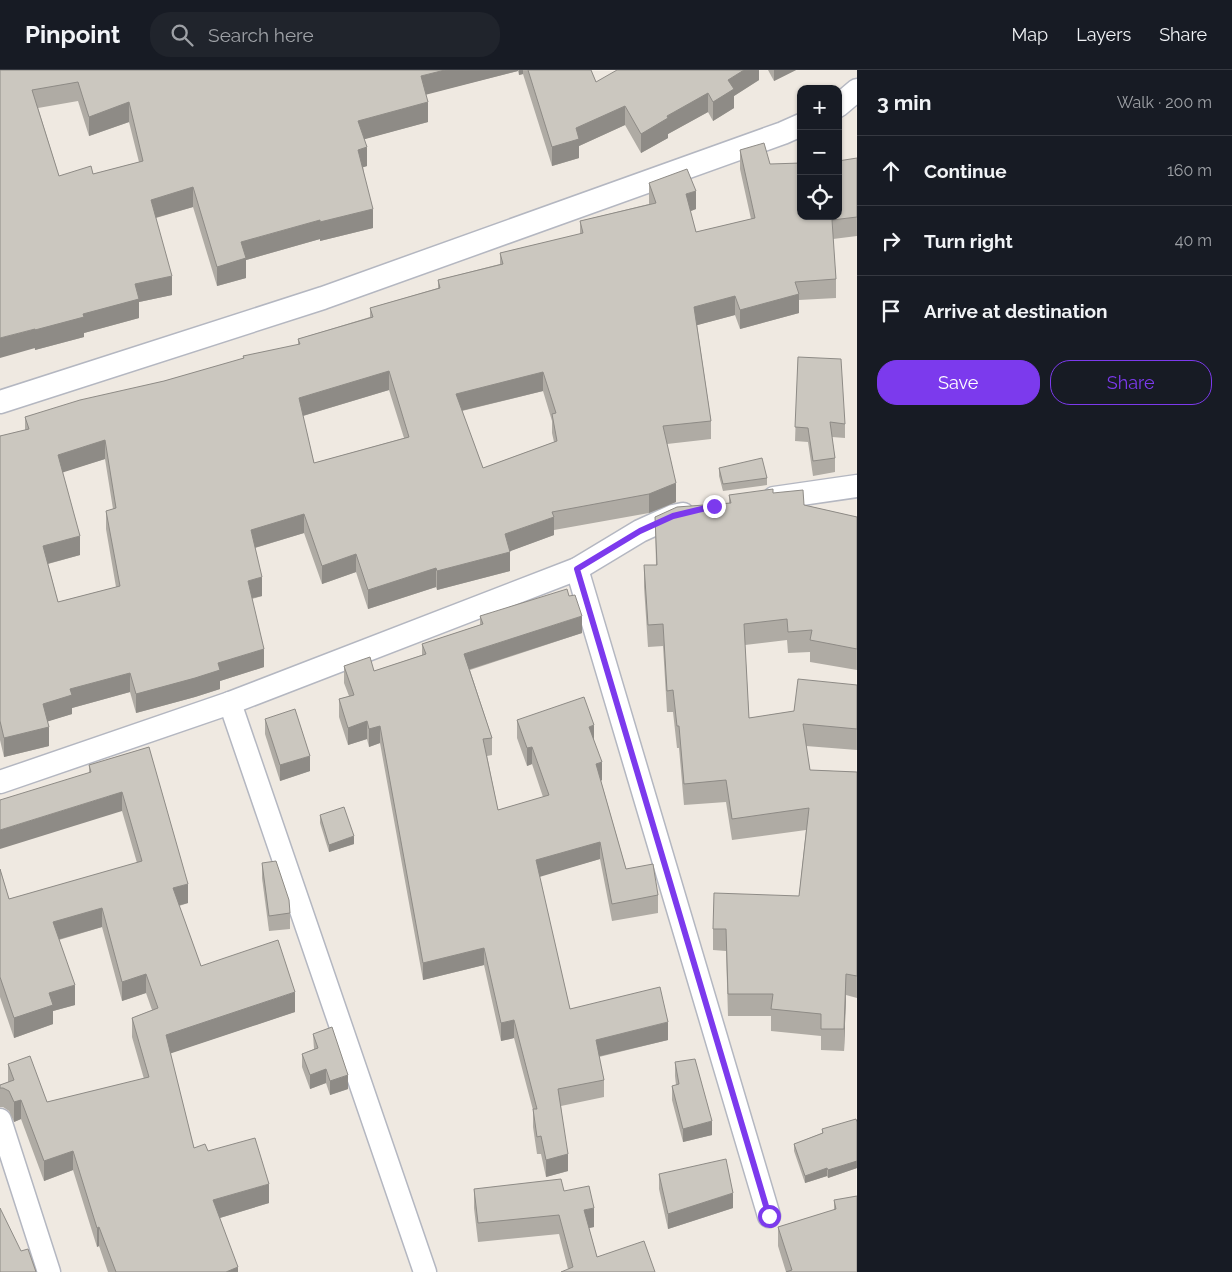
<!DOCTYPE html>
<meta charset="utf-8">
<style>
body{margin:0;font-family:Raleway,sans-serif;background:#20242c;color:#f1f3f6}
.controls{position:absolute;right:15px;top:15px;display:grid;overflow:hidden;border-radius:10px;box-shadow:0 1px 4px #0004}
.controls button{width:45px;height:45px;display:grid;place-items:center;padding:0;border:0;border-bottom:1px solid #363941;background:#171b24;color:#f1f3f6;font:25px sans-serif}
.stop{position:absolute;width:15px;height:15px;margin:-11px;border:4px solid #7c3aed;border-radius:50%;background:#fff}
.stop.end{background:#7c3aed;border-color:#fff;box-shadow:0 1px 5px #0008}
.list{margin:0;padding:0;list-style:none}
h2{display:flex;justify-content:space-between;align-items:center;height:65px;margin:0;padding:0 20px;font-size:21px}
h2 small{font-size:16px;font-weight:400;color:#9ea1a6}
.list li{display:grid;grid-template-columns:32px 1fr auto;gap:15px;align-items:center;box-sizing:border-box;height:70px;padding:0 20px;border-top:1px solid #363941}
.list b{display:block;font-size:19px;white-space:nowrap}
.list em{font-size:16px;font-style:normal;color:#9ea1a6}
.actions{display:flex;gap:10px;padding:15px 20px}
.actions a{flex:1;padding:11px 0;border:1px solid #7c3aed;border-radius:20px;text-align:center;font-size:18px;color:#7c3aed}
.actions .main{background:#7c3aed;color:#fff}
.icon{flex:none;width:28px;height:28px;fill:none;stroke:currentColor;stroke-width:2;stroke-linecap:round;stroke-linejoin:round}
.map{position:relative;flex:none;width:857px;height:1202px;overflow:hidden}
header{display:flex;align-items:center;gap:30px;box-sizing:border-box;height:70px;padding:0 25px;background:#171b24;border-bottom:1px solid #363941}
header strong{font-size:24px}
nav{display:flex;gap:28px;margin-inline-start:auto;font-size:18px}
.search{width:350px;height:45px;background:#20242c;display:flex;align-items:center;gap:12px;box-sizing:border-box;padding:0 18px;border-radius:20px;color:#9ea1a6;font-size:19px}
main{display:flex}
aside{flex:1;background:#171b24}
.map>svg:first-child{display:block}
</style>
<header>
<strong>Pinpoint</strong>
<div class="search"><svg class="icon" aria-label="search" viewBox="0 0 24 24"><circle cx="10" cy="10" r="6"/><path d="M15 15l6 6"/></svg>Search here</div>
<nav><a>Map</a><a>Layers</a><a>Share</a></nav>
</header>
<main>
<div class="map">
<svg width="857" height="1202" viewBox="0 0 857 1202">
<rect width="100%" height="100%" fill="#efe9e1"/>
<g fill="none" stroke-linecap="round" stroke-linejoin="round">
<g stroke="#b4b7c1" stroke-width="25">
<g id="street">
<polyline points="838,36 857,20"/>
<polyline points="0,332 323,228 783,63 801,55"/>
<polyline points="774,428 857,416"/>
<polyline points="577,499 769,1146"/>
<polyline points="230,633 425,1202"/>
<polyline points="0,712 230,633 577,499 640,461 673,446 683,444"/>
<polyline points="0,1050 49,1202"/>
</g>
</g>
<use href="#street" stroke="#fff" stroke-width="22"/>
</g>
<g fill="#afaba4" fill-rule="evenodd">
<path d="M0 0H591L596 12 759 0V10L734 26V38L713 51 708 42 668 64V68L641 83 625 55 579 76V88L552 96 523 4 519 5 518 1 426 24 428 52 364 69 367 96 363 97 373 158 320 171V169L246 190V208L217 216 193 137 156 148 172 225 139 232V248L84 263V267L35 280ZM78 31 89 66 129 52 139 92 93 104 59 106 38 38Z"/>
<polygon points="768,0 796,0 774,11"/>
<path d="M740 80 770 94 801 146 857 88V166L833 169 836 209V228L799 230V243L740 259 735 245 697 255 711 351V369L667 374 676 432 649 443 554 460V465L510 481V501L437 520 436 517 368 539 356 502 322 514 304 463 255 478 262 526 252 529 264 597 220 611V619L195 627 136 643 130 622 72 638V644L48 651 49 676 4 687 0 670V366L25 360V347L164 311 243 289V286L298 275V269L370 247V238L438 218V210L500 194V183L580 164V151L649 134V113L696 139 690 141 696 162 751 149 740 99ZM389 320 404 368 314 393 303 346ZM543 321 552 351V363L554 372 483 398 462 341ZM105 389 113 439 106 441V459L116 517 58 532 48 494 80 485 62 402Z"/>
<polygon points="798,287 845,354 845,368 832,367 835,388 835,402 813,406 808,372 795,371"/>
<polygon points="719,398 767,408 767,415 723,421 719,406"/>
<polygon points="773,423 804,435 857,447 857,600 810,592 810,582 788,583 787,570 745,575 749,648 794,641 857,615 857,680 806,676 810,700 857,702 857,928 846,925 844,981 821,980 821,966 771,961 771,946 728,946 726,881 713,880 713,859 799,826 806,760 732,770 726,732 684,735 679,678 677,678 673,642 667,642 663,576 648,577 644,517 644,495 656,495 655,447 729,433 729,425"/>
<polygon points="480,546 582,563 470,600 492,668 492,685 487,686 498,740 543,727 532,694 527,696 517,668 517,650 594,671 602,710 601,711 626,799 658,825 658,843 612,851 600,789 539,806 570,939 668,970 599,987 604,1010 604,1027 561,1036 568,1101 546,1107 541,1084 537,1084 533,1057 533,1040 514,968 501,971 484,895 423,910 380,673 369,677 367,669 348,675 339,647 339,629 349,626 344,613 344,596 374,601 422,585 422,574 480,555"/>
<polygon points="265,649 310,701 280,711 265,664"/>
<polygon points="149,677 188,833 179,836 201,896 295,942 170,983 194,1078 208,1081 269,1133 220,1148 238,1202 108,1202 99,1176 97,1177 73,1100 44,1111 21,1049 14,1052 9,1041 3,1037 0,1037 0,1015 8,1012 8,994 47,1032 144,1009 132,967 132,948 152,940 146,923 122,931 102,857 59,870 75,935 53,941 53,954 14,968 0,927 0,799 9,829 137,793 122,741 89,703 89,695"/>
<polygon points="320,745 354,774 329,782 320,753"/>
<polygon points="262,793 290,843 290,859 269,861 262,808"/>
<polygon points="313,964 348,1019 330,1025 326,1013 310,1019 302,997 302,984 314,979"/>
<polygon points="675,992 712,1065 683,1072 672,1030 672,1016 676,1015 675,1006"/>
<polygon points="857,1052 857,1098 828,1108 827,1106 805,1113 794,1081 794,1074 822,1063 822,1059"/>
<polygon points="659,1104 733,1138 668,1159 659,1119"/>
<polygon points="474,1119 564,1121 594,1157 589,1158 597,1187 568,1199 559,1164 478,1172 474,1138"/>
<polygon points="834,1130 857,1202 786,1202 778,1176 778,1157 834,1140"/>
</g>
<g fill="#8e8b86">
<polygon points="445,0 518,0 518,1 421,26 421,6"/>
<polygon points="519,0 523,0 523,4 519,5"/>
<polygon points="744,0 759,0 759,10 734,26 734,38 713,51 713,32 728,10"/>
<polygon points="774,0 796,0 774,11"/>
<polygon points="708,23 708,42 668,64 668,68 641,83 641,64 667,46"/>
<polygon points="129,32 129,52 89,66 89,47"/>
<polygon points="428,32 428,52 358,71 358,51"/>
<polygon points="625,36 625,55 579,76 579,88 552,96 552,77 576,58"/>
<polygon points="367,77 367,96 358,99 358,80"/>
<polygon points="193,117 193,137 151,149 151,130"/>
<polygon points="696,121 696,139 686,143 686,124"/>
<polygon points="373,139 373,158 320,171 320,152"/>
<polygon points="320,150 320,169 246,190 246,208 217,216 217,197 241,172"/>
<polygon points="172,206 172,225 139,232 139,248 84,263 84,267 35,280 35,260 83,244 135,214"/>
<polygon points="799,224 799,243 740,259 740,240"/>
<polygon points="735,226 735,245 694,256 694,237"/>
<polygon points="35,259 35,278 0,288 0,268"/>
<polygon points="389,301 389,320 299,347 299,328"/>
<polygon points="543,302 543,321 456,342 456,324"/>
<polygon points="105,370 105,389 58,404 58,385"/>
<polygon points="676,413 676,432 649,443 649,424"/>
<polygon points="304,444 304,463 251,479 251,460"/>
<polygon points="554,447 554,465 505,483 505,464"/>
<polygon points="80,466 80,485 43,495 43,476"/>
<polygon points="510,482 510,501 437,520 437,501"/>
<polygon points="356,484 356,502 322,514 322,496"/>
<polygon points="436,498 436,517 368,539 368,520"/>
<polygon points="262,507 262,526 248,529 248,511"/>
<polygon points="582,546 582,563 464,601 464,584"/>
<polygon points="264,579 264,597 220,611 220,619 195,627 136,643 136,624 218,593"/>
<polygon points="130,603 130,622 72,638 72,644 43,653 43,634 70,619"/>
<polygon points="367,651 367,669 348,675 348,658"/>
<polygon points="594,655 594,673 589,657"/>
<polygon points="380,656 380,673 369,677 369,659"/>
<polygon points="49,657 49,676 4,687 4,668"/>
<polygon points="532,677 532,694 527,696 527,678"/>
<polygon points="310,686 310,701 280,711 280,695"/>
<polygon points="602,692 602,710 596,712 596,694"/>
<polygon points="122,722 122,741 0,779 0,760"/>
<polygon points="354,766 354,774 329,782 329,775"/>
<polygon points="600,772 600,789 536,808 536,790"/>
<polygon points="188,814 188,833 173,837 173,818"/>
<polygon points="102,838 102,857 53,871 53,852"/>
<polygon points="484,878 484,895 423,910 423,893"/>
<polygon points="146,904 146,923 122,931 122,912"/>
<polygon points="846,904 846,925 844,981 844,959"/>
<polygon points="75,915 75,935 53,941 53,954 14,968 14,948 49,923"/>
<polygon points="295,922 295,942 166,985 166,965"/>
<polygon points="514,950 514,968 501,971 501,953"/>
<polygon points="668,952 668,970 596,987 596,970"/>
<polygon points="326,999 326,1013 310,1019 310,1005"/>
<polygon points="348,1005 348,1019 330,1025 330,1011"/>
<polygon points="21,1030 21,1049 14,1052 14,1032"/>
<polygon points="712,1051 712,1065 683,1072 683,1059"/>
<polygon points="73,1081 73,1100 44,1111 44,1091"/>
<polygon points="568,1084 568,1101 546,1107 546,1090"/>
<polygon points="857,1091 857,1098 828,1108 828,1100"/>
<polygon points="827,1098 827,1106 805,1113 805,1106"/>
<polygon points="269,1114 269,1133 213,1150 213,1130"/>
<polygon points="733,1123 733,1138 668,1159 668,1144"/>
<polygon points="594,1138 594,1157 584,1159 584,1140"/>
<polygon points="99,1157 99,1176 97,1177 97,1158"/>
<polygon points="238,1197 238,1202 226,1202"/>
</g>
<g fill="#cbc7bf" stroke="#8e8b86" fill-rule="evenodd">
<path d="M0 0H445L421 6 428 32 358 51 367 77 358 80 373 139 320 152V150L241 172 246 188 217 197 193 117 151 130 172 206 135 214 139 229 83 244 84 247 35 260V259L0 268ZM78 12 89 47 129 32 143 91 93 104 91 96 59 106 32 20Z"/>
<polygon points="528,0 591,0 596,12 617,0 744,0 728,10 734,19 713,32 708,23 667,46 668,48 641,64 625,36 576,58 579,69 552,77"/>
<path d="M764 73 770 94 801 93V146H838V91L857 88V147L832 150 836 209 795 212 799 224 740 240 735 226 694 237 711 351 663 356 676 413 649 424 552 442 554 447 505 464 510 482 437 501 436 498 368 520 356 484 322 496 304 444 251 460 262 507 248 511 264 579 218 593 220 600 195 608 136 624 130 603 70 619 72 625 43 634 49 657 4 668 0 651V366L29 359 25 347 80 330 164 311 244 288 243 286 300 274 298 269 373 247 370 238 440 218 438 210 503 194 500 183 583 163 580 151 656 133 649 113 687 99 696 121 686 124 696 162 755 148 740 80ZM389 301 409 367 314 393 299 328ZM543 302 556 343 552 344 557 371 483 398 456 324ZM105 370 116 438 106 441 120 516 58 532 43 476 80 466 58 385Z"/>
<polygon points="798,287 841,289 845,354 830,352 835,388 813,391 808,358 795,357"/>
<polygon points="762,388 767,408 723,414 719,398"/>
<polygon points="773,419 773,423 803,420 804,435 857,447 857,579 810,570 812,560 788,562 787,549 744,554 749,648 794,641 798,609 857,615 857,659 803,654 810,700 857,702 857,906 846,904 844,959 821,959 821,944 771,939 773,924 728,924 726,859 713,859 714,823 799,826 809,738 732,749 726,710 684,714 679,656 677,656 673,620 667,621 663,554 648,555 644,495 657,495 655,447 677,437 731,433 729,425"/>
<polygon points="567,519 569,526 575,525 582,546 464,584 492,668 483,669 498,740 549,725 532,677 527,678 517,650 584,627 594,655 589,657 602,692 596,694 626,799 653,794 658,825 612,834 600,772 536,790 570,939 660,917 668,952 596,970 604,1010 558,1019 568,1084 546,1090 541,1066 537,1067 533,1039 537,1039 514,950 501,953 484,878 423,893 380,656 369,659 367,651 348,658 339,629 354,625 344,596 370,587 374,601 426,584 422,574 483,554 480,546"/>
<polygon points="295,639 310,686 280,695 265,649"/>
<polygon points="149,677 188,814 173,818 201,896 278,870 295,922 166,965 194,1078 205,1074 208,1081 255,1068 269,1114 213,1130 238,1197 226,1202 116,1202 99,1157 97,1158 73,1081 44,1091 21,1030 14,1032 9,1021 3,1018 0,1018 0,1015 14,1010 8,994 30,986 47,1032 149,1007 132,948 158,938 146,904 122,912 102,838 53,852 75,915 49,923 53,935 14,948 0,907 0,799 9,829 142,791 122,722 0,760 0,730 91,702 89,695"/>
<polygon points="344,737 354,766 329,775 320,745"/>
<polygon points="276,791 289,830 290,843 269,846 262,793"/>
<polygon points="332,957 348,1005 330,1011 326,999 310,1005 302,984 318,978 313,964"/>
<polygon points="695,989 712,1051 683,1059 672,1016 679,1014 675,992"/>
<polygon points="856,1049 857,1052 857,1091 828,1100 827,1098 805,1106 794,1074 823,1063 822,1059"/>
<polygon points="726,1089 733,1123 668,1144 659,1104"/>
<polygon points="561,1109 564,1121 589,1116 594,1138 584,1140 597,1187 644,1171 655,1202 561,1202 573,1197 559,1145 478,1153 474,1119"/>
<polygon points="857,1126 857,1202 786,1202 792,1200 778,1157 836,1139 834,1130"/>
<polygon points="0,1138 21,1181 28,1179 36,1202 0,1202"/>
</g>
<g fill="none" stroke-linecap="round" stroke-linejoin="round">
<polyline stroke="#7c3aed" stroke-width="6" points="714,436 673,446 640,461 577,499 769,1146"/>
</g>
</svg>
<div class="controls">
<button>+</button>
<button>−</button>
<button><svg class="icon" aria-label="locate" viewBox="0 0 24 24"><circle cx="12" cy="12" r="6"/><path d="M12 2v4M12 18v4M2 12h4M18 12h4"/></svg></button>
</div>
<div class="stop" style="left:769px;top:1146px"></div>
<div class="stop end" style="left:714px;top:436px"></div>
</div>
<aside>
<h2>3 min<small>Walk · 200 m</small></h2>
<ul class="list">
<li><svg class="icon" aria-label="ahead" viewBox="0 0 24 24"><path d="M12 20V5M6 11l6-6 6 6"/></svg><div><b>Continue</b></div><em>160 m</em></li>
<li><svg class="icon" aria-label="right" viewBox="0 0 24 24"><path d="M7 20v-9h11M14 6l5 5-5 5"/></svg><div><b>Turn right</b></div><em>40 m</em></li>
<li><svg class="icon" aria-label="arrive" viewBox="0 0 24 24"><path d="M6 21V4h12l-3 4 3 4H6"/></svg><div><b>Arrive at destination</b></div></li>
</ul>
<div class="actions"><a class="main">Save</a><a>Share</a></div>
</aside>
</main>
